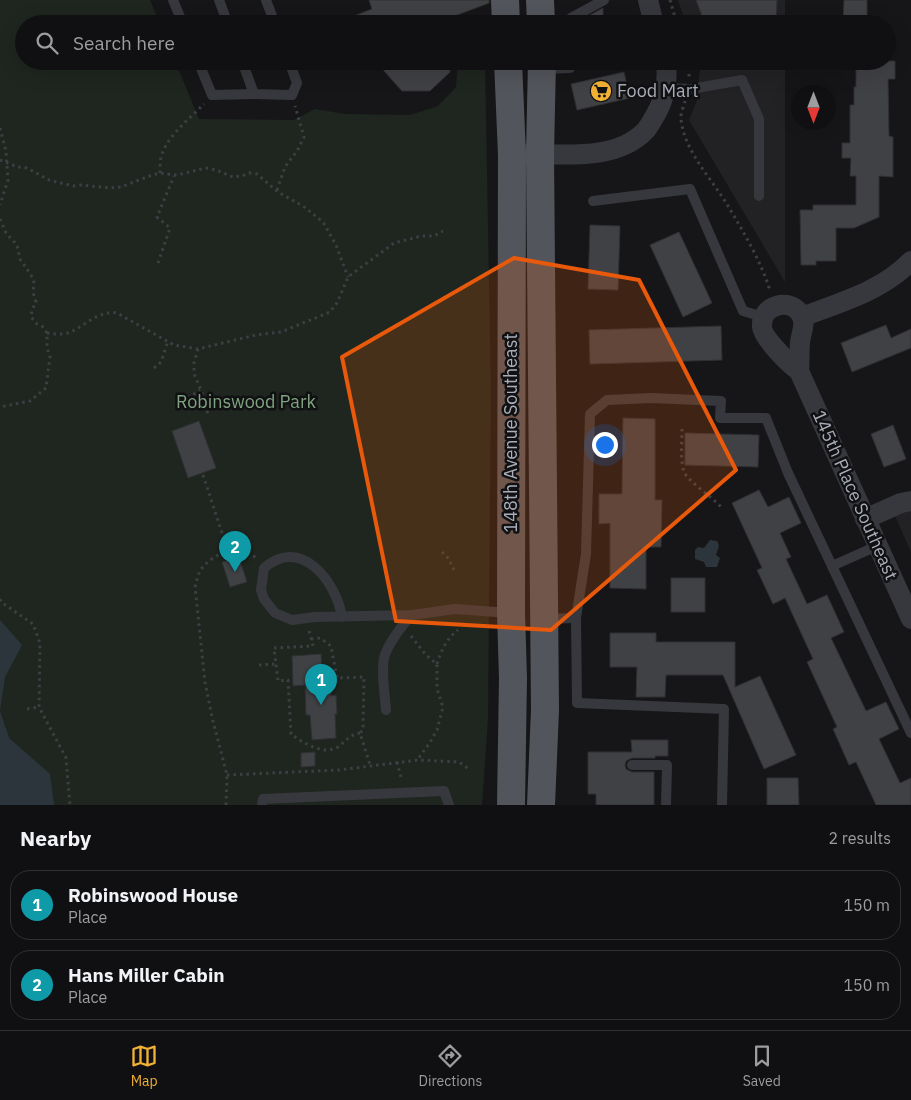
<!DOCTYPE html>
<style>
body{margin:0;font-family:"IBM Plex Sans",sans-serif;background:#1e1e20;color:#f1f3f6}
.compass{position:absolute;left:791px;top:85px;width:45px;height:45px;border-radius:50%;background:#101012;box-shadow:0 5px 20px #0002;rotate:180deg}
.you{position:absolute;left:604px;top:444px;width:18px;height:18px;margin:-12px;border:4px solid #fff;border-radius:50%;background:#1a73e8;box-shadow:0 0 0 8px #1a73e833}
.badge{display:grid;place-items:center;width:32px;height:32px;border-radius:50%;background:#f2b134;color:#fff;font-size:16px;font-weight:700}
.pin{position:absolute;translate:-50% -41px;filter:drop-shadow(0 1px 2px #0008)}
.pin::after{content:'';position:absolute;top:26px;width:18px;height:15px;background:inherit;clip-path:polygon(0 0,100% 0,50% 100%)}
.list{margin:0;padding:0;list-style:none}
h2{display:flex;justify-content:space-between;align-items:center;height:65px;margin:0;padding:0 20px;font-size:21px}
h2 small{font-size:16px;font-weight:400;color:#9c9d9f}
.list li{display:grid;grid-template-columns:32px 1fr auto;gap:15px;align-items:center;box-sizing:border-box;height:70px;margin:0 10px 10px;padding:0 10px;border:1px solid #303032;border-radius:20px}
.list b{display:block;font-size:19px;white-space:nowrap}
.list p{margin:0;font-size:16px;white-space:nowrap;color:#9c9d9f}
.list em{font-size:16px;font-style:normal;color:#9c9d9f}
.icon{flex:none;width:28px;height:28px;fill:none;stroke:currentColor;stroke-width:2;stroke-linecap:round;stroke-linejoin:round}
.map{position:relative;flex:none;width:911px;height:805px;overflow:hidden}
.search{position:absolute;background:#101012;box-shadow:0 5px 20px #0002;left:15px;right:15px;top:15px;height:55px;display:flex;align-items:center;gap:12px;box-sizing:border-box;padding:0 18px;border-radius:28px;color:#9c9d9f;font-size:19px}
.sheet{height:225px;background:#101012}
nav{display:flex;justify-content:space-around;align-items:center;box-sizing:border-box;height:70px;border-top:1px solid #303032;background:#101012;font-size:14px;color:#9c9d9f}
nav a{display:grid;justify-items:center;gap:2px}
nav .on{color:#f2b134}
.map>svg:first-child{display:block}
</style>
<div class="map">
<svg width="911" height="805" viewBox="0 0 911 805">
<rect width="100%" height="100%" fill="#161618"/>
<g fill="#222225">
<polygon points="678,0 785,0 785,24 686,24"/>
<polygon points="698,61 785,61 785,282 689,120 697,100 700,68"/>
<polygon points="911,501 911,552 891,507"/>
</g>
<polygon fill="#1e261f" points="0,0 150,0 160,24 24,24 24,61 175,61 199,119 294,120 315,109 345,114 410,115 438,106 456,87 458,61 485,61 491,391 488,719 482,805 0,805"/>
<g fill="#2c353c">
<polygon points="710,540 717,541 719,546 716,555 720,558 717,567 706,567 704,562 695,559 695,550 698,547 704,548"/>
<polygon points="0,620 22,645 5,677 0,711 9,738 50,774 54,805 0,805"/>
</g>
<g fill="#404145" stroke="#303034">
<polygon points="369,0 489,0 489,3 433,24 338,24 338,22 372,9"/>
<polygon points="696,0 777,0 776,24 705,24"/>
<polygon points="844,0 867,0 867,24 843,24"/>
<polygon points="603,8 603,24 579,24 579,21"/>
<polygon points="384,61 450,61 450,72 430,91 402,91 384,71"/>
<polygon points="856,61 895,61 895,79 888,79 889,136 893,137 893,177 879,176 879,217 854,228 836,228 836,261 816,261 816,265 801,265 800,210 813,210 813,205 856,205 856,176 850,176 851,158 842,158 842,143 850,143 850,105 854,105 854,87 856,87"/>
<polygon points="624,72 630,98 577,110 571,84"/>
<polygon points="590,225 620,226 618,290 588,289"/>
<polygon points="679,232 712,303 683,317 650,245"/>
<polygon points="886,325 891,338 911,329 911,348 852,372 841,343"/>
<polygon points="721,326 722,360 590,364 589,330"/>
<polygon points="623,418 655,419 655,500 662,500 661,547 646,547 646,589 610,588 610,523 599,524 599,494 622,494"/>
<polygon points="199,421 216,468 188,478 172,431"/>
<polygon points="893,425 906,459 884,467 871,434"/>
<polygon points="685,433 759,435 758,467 685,465"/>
<polygon points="759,490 768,507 789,497 801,523 780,533 791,557 786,559 807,604 827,595 844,632 831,638 866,711 886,702 899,729 879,739 900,783 911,778 911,805 876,805 856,762 849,765 833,729 837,727 807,662 813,659 785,598 773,604 757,570 762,568 732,503"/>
<polygon points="239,557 247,582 230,587 222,562"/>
<rect x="671" y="578" width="34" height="34"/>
<polygon points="610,633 656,633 656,642 735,642 735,687 760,676 796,755 764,769 723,675 666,675 665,697 636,697 637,667 610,667"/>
<polygon points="321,654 323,686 331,686 331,696 336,695 337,714 335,714 336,738 312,740 310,715 306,715 305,685 293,686 292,656"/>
<polygon points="631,740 668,740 668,756 655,756 655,758 632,758 626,761 625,765 626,769 632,772 654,772 654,805 596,805 596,794 588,794 588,752 632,752"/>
<polygon points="315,752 315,766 301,767 301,753"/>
<polygon points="767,778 798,778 799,805 767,805"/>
</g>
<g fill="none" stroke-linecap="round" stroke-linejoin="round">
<g stroke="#3d3f44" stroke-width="3" stroke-dasharray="2.5 4" stroke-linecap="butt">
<polyline points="670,0 677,24"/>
<polyline points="689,61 689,77"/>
<path d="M685 101C684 106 680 114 681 119 684 151 712 179 728 206 742 229 763 265 770 291"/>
<polyline points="0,128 6,151 8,180 0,205"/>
<polyline points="0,160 18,167 27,168 49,180 73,186 80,185 110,188 121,187 152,175 160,173 177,175 206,168 216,170 233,177 242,176 249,173 257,174 278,192 303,206 323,222 336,245 348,277"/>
<path d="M160 173C160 168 160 162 161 157 167 136 189 119 204 104"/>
<polyline points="277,190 285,167 297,151 304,137 295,106"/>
<polyline points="0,219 6,233 17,245 20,259 33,278 34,283 33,292 36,302 32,310 31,317 37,324 42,326 47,333 47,348 50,356 46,388 30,401 0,407"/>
<polyline points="158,263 170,228 157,217 174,176"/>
<path d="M47 333C55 334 63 335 71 332 85 325 100 310 117 313L174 345 198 349 256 335 281 332 330 312 337 303 348 277 394 243 421 236H434L443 231"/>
<polyline points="198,349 194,363 194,374 206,402 208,417"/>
<polyline points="154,368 161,362 168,341"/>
<polyline points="188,398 200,390"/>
<path d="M682 429C682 443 680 459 684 472 688 481 712 497 721 507"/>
<polyline points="203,475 228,551"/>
<polyline points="442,552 449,559 455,572"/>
<polyline points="0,599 1,602 33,624 40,643 39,707 66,758 70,805"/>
<path d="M309 631 313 646 274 648 278 681 288 680 291 734C302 742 323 756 338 747 346 741 349 735 360 733"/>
<polyline points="411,636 426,655 437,664 437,689 443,707 437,730 429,744 418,759"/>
<polyline points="311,639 320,638 331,646 337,678 364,677 363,730 360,733 370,765"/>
<path d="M437 664C441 651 447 638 458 630"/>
<polyline points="259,665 275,664"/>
<polyline points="27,709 39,707"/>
<polyline points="397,762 402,781"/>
<polyline points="227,775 339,770 418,760 459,762 469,769"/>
<path d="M226 805 227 775 212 717 205 682 195 587C197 580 198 573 202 568 215 552 240 544 256 558"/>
</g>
<g stroke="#37383d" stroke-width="10">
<polyline points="173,0 183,24"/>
<polyline points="219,0 228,24"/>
<polyline points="266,0 275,24"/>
<polyline points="570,24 571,18 604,0"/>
<polyline points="198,61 212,95 254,94"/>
<polyline points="242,61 254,94 292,95 297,83 289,61"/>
<polyline points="543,69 570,68 570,61"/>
<polyline points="665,88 691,89 742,80 759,119 759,196"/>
<polyline points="593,201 690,189 743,311 763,317"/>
<polyline points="832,566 877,546"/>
<path d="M342 617C336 581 301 536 264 568L261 590 264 599 275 613 292 620 315 617 412 615 455 609 511 613"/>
<polyline points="544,619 576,618"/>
<path d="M386 710C385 694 381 675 384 658 387 645 403 624 412 615"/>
<polyline points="632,765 667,765 666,805"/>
<polyline points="262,805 263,799 444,791 449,805"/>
<polyline points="722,805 724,709 577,703 576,618 586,554 590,414 607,400 651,398 721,401 720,418 766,418 788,473 911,733"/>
</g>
<g stroke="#37383d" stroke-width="20">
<polyline points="648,0 654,24"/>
<path d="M528 154C566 154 617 161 646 130 650 125 653 119 656 114 665 98 668 79 666 61"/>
<path d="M802 317C841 302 882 291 911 261"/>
<path d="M799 371C800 362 799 353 800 344 800 335 806 326 802 317 793 296 760 304 762 327 763 338 789 364 799 371L911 619"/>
<polyline points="865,519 901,503 911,501"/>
</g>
<g stroke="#53555c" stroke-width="28">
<polyline points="505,0 506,24"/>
<polyline points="540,0 541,24"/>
<polyline points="508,61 512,155 511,613 513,678 511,805"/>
<polyline points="541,805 545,710 540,154 542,61"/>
</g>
</g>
<path fill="#e8590c" fill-opacity="0.2" stroke="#e8590c" stroke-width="4" stroke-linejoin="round" d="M514 258 639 280 736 470 551 630 396 621 342 357Z"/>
<defs>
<g id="supermarket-disc" transform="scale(1.125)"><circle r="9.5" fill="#f2b134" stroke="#111113"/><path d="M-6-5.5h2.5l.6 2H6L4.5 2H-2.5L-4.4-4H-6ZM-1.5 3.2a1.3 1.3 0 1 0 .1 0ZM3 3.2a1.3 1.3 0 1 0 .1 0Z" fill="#111"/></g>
</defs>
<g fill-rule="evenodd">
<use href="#supermarket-disc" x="601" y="91"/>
</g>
<g text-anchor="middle" stroke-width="5" stroke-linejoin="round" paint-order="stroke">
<g font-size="18" fill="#a8adb8" stroke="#111113" text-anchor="start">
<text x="617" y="97">Food Mart</text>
</g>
<g font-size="18" fill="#7fa381" stroke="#111113">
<text x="246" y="408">Robinswood Park</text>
</g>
<g font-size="18" fill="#a8adb8" stroke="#111113">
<text transform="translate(511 433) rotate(-90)" y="6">148th Avenue Southeast</text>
<text transform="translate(855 495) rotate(66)" y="6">145th Place Southeast</text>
</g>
</g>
</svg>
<svg class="compass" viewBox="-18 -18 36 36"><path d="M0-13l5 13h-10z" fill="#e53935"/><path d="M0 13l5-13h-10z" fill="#9c9d9f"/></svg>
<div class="you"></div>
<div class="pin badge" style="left:321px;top:705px;background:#0f9aa8">1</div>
<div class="pin badge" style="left:235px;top:572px;background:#0f9aa8">2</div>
<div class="search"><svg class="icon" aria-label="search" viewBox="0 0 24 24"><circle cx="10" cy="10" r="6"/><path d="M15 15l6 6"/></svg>Search here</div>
</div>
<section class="sheet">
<h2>Nearby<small>2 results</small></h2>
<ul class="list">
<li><span class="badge" style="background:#0f9aa8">1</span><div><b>Robinswood House</b><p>Place</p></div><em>150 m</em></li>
<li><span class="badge" style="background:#0f9aa8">2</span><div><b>Hans Miller Cabin</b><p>Place</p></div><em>150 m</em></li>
</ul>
</section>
<nav>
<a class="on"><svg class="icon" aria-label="map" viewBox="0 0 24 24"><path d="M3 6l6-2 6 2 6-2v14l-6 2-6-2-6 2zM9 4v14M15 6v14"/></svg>Map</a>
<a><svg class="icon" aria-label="directions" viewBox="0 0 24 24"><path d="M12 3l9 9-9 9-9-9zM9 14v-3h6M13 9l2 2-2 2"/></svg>Directions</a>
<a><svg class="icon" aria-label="saved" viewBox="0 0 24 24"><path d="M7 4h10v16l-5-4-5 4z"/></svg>Saved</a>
</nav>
